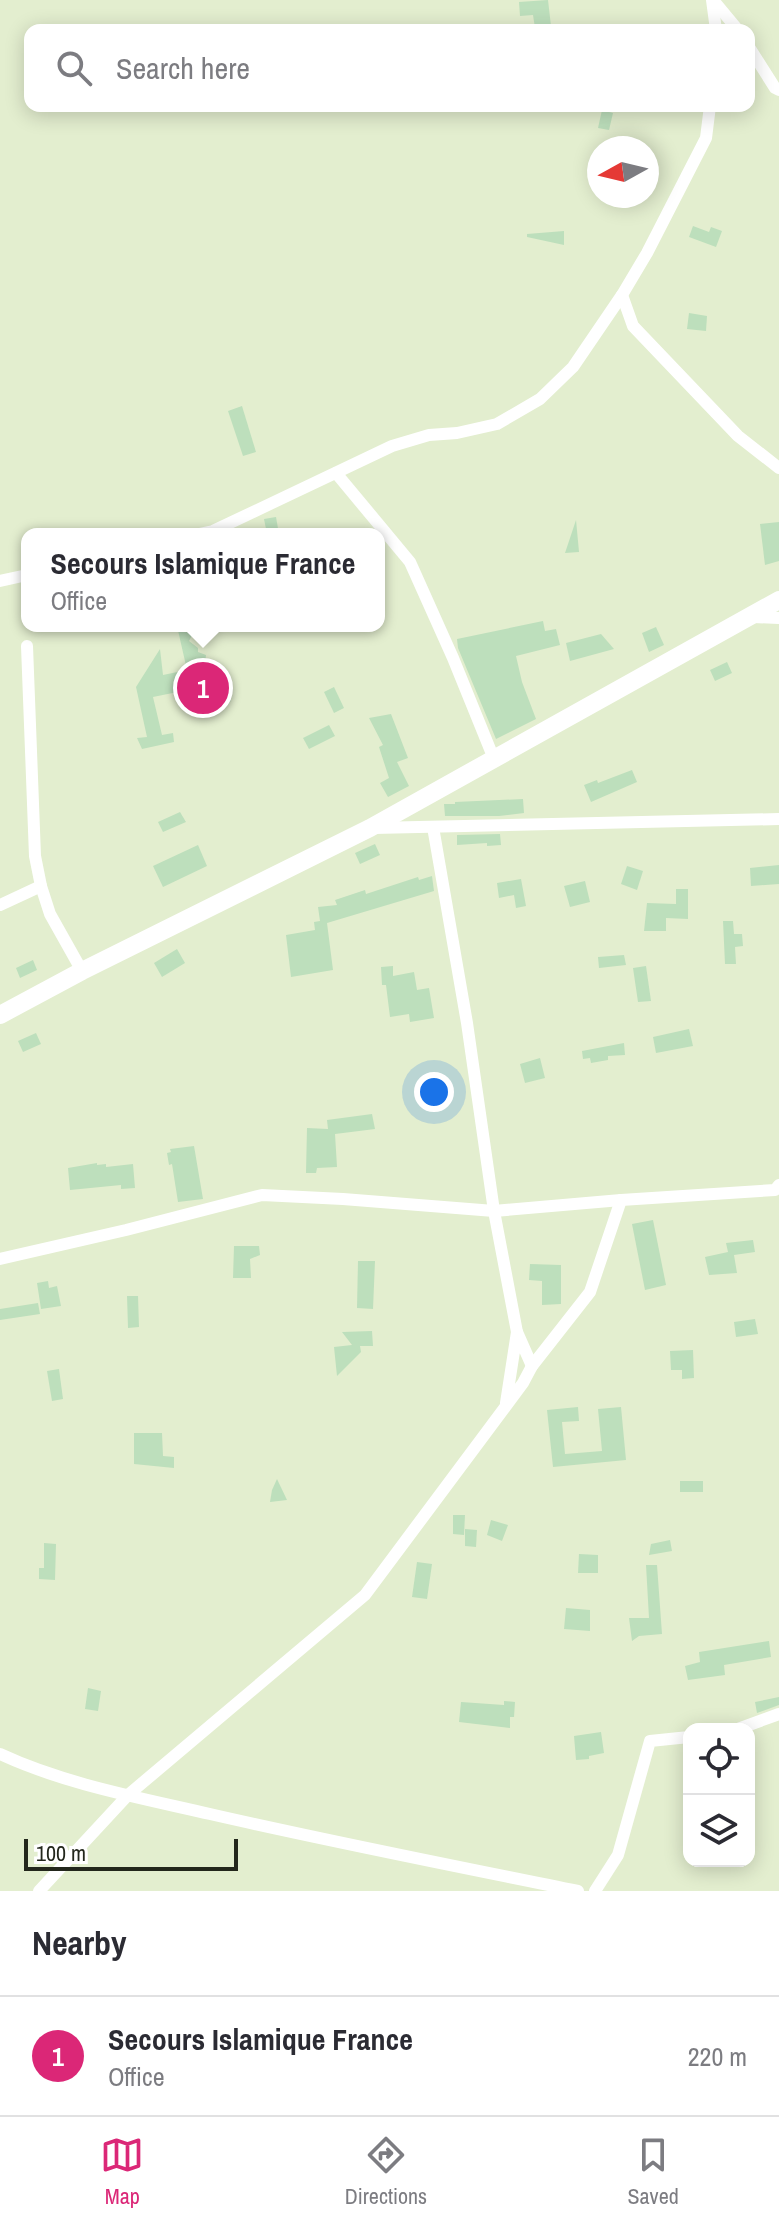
<!DOCTYPE html>
<style>
body{margin:0;font-family:"Archivo Narrow",sans-serif;background:#f7f7f7;color:#2b2b33}
.controls{position:absolute;right:24px;bottom:24px;display:grid;overflow:hidden;border-radius:16px;box-shadow:0 4px 20px #0003}
.controls button{width:72px;height:72px;display:grid;place-items:center;padding:0;border:0;border-bottom:2px solid #e1e1e2;background:#fff;color:#2b2b33;font:40px sans-serif}
.compass{position:absolute;left:587px;top:136px;width:72px;height:72px;border-radius:50%;background:#fff;box-shadow:0 4px 20px #0003;rotate:262deg}
.scale{position:absolute;left:24px;bottom:20px;width:214px;box-sizing:border-box;padding-left:8px;border:4px solid #23271c;border-top:0;font-size:22px;line-height:28px;white-space:nowrap;color:#23271c;-webkit-text-stroke:6px #fff;paint-order:stroke}
.you{position:absolute;left:434px;top:1092px;width:28px;height:28px;margin:-20px;border:6px solid #fff;border-radius:50%;background:#1a73e8;box-shadow:0 0 0 12px #1a73e833}
.badge{display:grid;place-items:center;width:52px;height:52px;border-radius:50%;background:#db2777;color:#fff;font-size:26px;font-weight:700}
.pin{position:absolute;translate:-50% -50%;border:4px solid #fff;box-shadow:0 2px 8px #0006}
.popup{position:absolute;left:21px;top:528px;width:364px;height:104px;box-sizing:border-box;display:grid;place-content:center;border-radius:16px;background:#fff;filter:drop-shadow(0 2px 6px #0005);font-size:26px;white-space:nowrap;color:#7c7c81}
.popup b{font-size:30px;color:#2b2b33}
.popup::after{content:'';position:absolute;left:50%;top:100%;margin-left:-16px;border:16px solid transparent;border-top-color:#fff}
.list{margin:0;padding:0;list-style:none}
h2{display:flex;justify-content:space-between;align-items:center;height:104px;margin:0;padding:0 32px;font-size:34px}
h2 small{font-size:26px;font-weight:400;color:#7c7c81}
.list li{display:grid;grid-template-columns:52px 1fr auto;gap:24px;align-items:center;box-sizing:border-box;height:120px;padding:0 32px;border-top:2px solid #e1e1e2}
.list b{display:block;font-size:30px;white-space:nowrap}
.list p{margin:0;font-size:26px;white-space:nowrap;color:#7c7c81}
.list em{font-size:26px;font-style:normal;color:#7c7c81}
.icon{flex:none;width:44px;height:44px;fill:none;stroke:currentColor;stroke-width:2;stroke-linecap:round;stroke-linejoin:round}
.map{position:relative;flex:none;width:779px;height:1891px;overflow:hidden}
.search{position:absolute;background:#fff;box-shadow:0 4px 20px #0003;left:24px;right:24px;top:24px;height:88px;display:flex;align-items:center;gap:20px;box-sizing:border-box;padding:0 28px;border-radius:16px;color:#7c7c81;font-size:30px}
.sheet{height:224px;background:#fff}
nav{display:flex;justify-content:space-around;align-items:center;box-sizing:border-box;height:112px;border-top:2px solid #e1e1e2;background:#fff;font-size:22px;color:#7c7c81}
nav a{display:grid;justify-items:center;gap:4px}
nav .on{color:#db2777}
.map>svg:first-child{display:block}
</style>
<div class="map">
<svg width="779" height="1891" viewBox="0 0 779 1891">
<rect width="100%" height="100%" fill="#e3eecf"/>
<g fill="#bddfbc">
<polygon points="548,0 551,26 535,28 533,15 520,16 519,2"/>
<polygon points="602,110 613,113 609,130 598,128"/>
<polygon points="693,226 709,232 711,227 722,231 716,247 689,237"/>
<polygon points="564,231 564,245 527,237 527,234"/>
<polygon points="689,313 707,316 706,331 687,329"/>
<polygon points="242,406 256,452 243,456 228,411"/>
<polygon points="276,517 279,534 267,534 264,519"/>
<polygon points="576,520 579,552 565,553"/>
<polygon points="779,522 779,561 765,565 760,524"/>
<polygon points="543,621 545,631 556,629 560,645 516,656 522,682 536,719 496,739 458,648 457,639"/>
<polygon points="177,626 192,635 189,641 198,648 198,652 206,655 203,682 217,675 231,701 216,709 202,683 202,687 153,697 162,735 173,733 174,742 142,749 137,738 147,737 136,687 160,649 163,675 187,670"/>
<polygon points="656,627 664,645 649,652 642,633"/>
<polygon points="601,634 614,649 570,661 566,643"/>
<polygon points="727,662 732,673 715,681 710,670"/>
<polygon points="334,687 344,708 334,713 324,692"/>
<polygon points="391,714 408,758 397,762 409,786 388,797 380,783 389,778 379,747 383,745 369,718"/>
<polygon points="329,725 335,736 309,749 303,738"/>
<polygon points="632,770 637,782 591,802 584,785 597,780 598,783"/>
<polygon points="523,799 524,813 499,816 445,816 444,804 455,804 455,802"/>
<polygon points="180,812 186,822 163,832 158,822"/>
<polygon points="500,834 501,845 487,846 487,843 457,845 457,835"/>
<polygon points="375,844 380,855 360,864 355,853"/>
<polygon points="198,845 207,866 163,887 153,866"/>
<polygon points="779,865 779,884 751,886 750,868"/>
<polygon points="627,866 643,871 637,890 621,884"/>
<polygon points="432,876 434,891 327,923 333,970 291,977 286,935 315,930 314,922 320,921 318,907 337,905 335,900 365,890 366,894 418,877 419,880"/>
<polygon points="521,879 526,906 516,908 514,895 499,898 497,883"/>
<polygon points="585,881 590,902 570,907 564,886"/>
<polygon points="676,889 688,889 688,919 666,918 666,931 644,931 647,903 676,904"/>
<polygon points="723,921 733,921 734,934 742,934 743,946 735,947 736,964 725,964"/>
<polygon points="177,949 185,963 162,977 154,963"/>
<polygon points="624,955 626,965 599,968 598,957"/>
<polygon points="33,960 37,970 20,978 16,968"/>
<polygon points="393,966 393,976 414,972 417,990 429,988 434,1018 410,1022 409,1014 390,1017 386,985 382,985 381,967"/>
<polygon points="646,966 651,1001 638,1002 633,968"/>
<polygon points="689,1029 693,1046 656,1053 653,1037"/>
<polygon points="36,1033 41,1044 23,1052 18,1041"/>
<polygon points="624,1043 625,1055 608,1056 608,1060 591,1063 590,1058 583,1059 582,1051"/>
<polygon points="540,1058 545,1078 525,1083 520,1064"/>
<polygon points="372,1114 375,1129 335,1134 337,1167 317,1168 316,1173 306,1173 307,1128 328,1129 327,1120"/>
<polygon points="194,1146 203,1199 178,1202 172,1164 169,1165 167,1153 171,1152 170,1149"/>
<polygon points="97,1163 97,1165 106,1164 106,1167 133,1164 135,1188 121,1189 121,1185 70,1190 68,1168"/>
<polygon points="653,1220 666,1285 645,1290 632,1224"/>
<polygon points="753,1240 755,1252 734,1255 737,1273 709,1275 705,1257 728,1252 726,1243"/>
<polygon points="234,1246 259,1246 260,1255 250,1259 251,1278 233,1278"/>
<polygon points="358,1261 375,1261 373,1309 357,1308"/>
<polygon points="530,1264 561,1265 561,1304 542,1305 542,1281 529,1280"/>
<polygon points="48,1281 49,1288 57,1286 61,1306 41,1309 37,1283"/>
<polygon points="127,1296 138,1296 139,1327 128,1328"/>
<polygon points="38,1303 40,1314 0,1320 0,1309"/>
<polygon points="755,1319 758,1334 736,1337 734,1322"/>
<polygon points="372,1331 373,1346 360,1346 361,1352 337,1376 334,1347 352,1345 342,1332"/>
<polygon points="693,1350 694,1378 682,1379 682,1370 671,1370 670,1351"/>
<polygon points="59,1369 63,1399 52,1401 47,1371"/>
<polygon points="578,1407 579,1421 562,1422 565,1454 602,1451 598,1409 621,1407 626,1460 553,1467 547,1410"/>
<polygon points="134,1433 162,1433 163,1456 174,1457 174,1468 134,1464"/>
<polygon points="277,1479 287,1500 270,1502 272,1490"/>
<rect x="680" y="1481" width="23" height="11"/>
<polygon points="453,1515 465,1515 464,1535 453,1534"/>
<polygon points="491,1520 508,1525 502,1541 487,1535"/>
<polygon points="465,1529 477,1530 476,1547 465,1546"/>
<polygon points="670,1540 672,1551 649,1555 651,1544"/>
<polygon points="44,1543 56,1544 55,1580 39,1579 39,1568 44,1568"/>
<polygon points="579,1554 598,1555 598,1573 578,1573"/>
<polygon points="417,1562 432,1564 427,1599 412,1597"/>
<polygon points="646,1565 657,1565 662,1634 639,1636 632,1641 629,1618 649,1618"/>
<polygon points="566,1608 590,1610 590,1631 564,1629"/>
<polygon points="769,1641 771,1657 724,1665 725,1675 688,1680 685,1666 700,1662 699,1652"/>
<polygon points="88,1688 101,1691 98,1711 85,1709"/>
<polygon points="779,1697 779,1705 757,1713 755,1702"/>
<polygon points="504,1701 515,1702 514,1717 510,1717 510,1728 459,1722 461,1702 504,1705"/>
<polygon points="601,1732 604,1753 589,1756 589,1759 576,1760 574,1736"/>
</g>
<g fill="none" stroke-linecap="round" stroke-linejoin="round">
<g stroke="#fff" stroke-width="12">
<polyline points="712,0 716,30"/>
<polyline points="713,0 738,30"/>
<polyline points="749,47 775,88 779,90"/>
<polyline points="622,295 633,326 738,436 779,468"/>
<polyline points="336,473 410,562 453,658 494,759"/>
<polyline points="199,534 213,531 392,446 429,435 457,433 497,424 540,399 573,367 622,295 647,253 706,138 710,106"/>
<polyline points="0,581 27,575"/>
<polyline points="753,617 779,618"/>
<polyline points="27,646 35,856 41,886 50,914 82,971"/>
<polyline points="433,827 467,1023 494,1211 517,1332"/>
<polyline points="373,828 779,819"/>
<polyline points="0,905 41,886"/>
<polyline points="0,1259 126,1230 262,1195 343,1199 494,1211 621,1200"/>
<polyline points="506,1403 517,1332 532,1366"/>
<polyline points="738,1729 779,1714"/>
<path d="M0 1754C64 1784 141 1798 210 1814 332 1842 455 1866 578 1891"/>
<polyline points="39,1891 128,1795 365,1595 523,1383 532,1366 590,1292 621,1200 775,1190 779,1185"/>
<polyline points="595,1891 618,1855 650,1741 689,1737"/>
</g>
<polyline stroke="#fff" stroke-width="18" points="0,1015 82,971 370,828 779,600"/>
</g>
</svg>
<div class="controls">
<button><svg class="icon" aria-label="locate" viewBox="0 0 24 24"><circle cx="12" cy="12" r="6"/><path d="M12 2v4M12 18v4M2 12h4M18 12h4"/></svg></button>
<button><svg class="icon" aria-label="layers" viewBox="0 0 24 24"><path d="M12 4l9 5-9 5-9-5zM3 14l9 5 9-5"/></svg></button>
</div>
<svg class="compass" viewBox="-18 -18 36 36"><path d="M0-13l5 13h-10z" fill="#e53935"/><path d="M0 13l5-13h-10z" fill="#7c7c81"/></svg>
<div class="scale">100 m</div>
<div class="you"></div>
<div class="pin badge" style="left:203px;top:688px">1</div>
<div class="popup"><b>Secours Islamique France</b>Office</div>
<div class="search"><svg class="icon" aria-label="search" viewBox="0 0 24 24"><circle cx="10" cy="10" r="6"/><path d="M15 15l6 6"/></svg>Search here</div>
</div>
<section class="sheet">
<h2>Nearby<small></small></h2>
<ul class="list">
<li><span class="badge">1</span><div><b>Secours Islamique France</b><p>Office</p></div><em>220 m</em></li>
</ul>
</section>
<nav>
<a class="on"><svg class="icon" aria-label="map" viewBox="0 0 24 24"><path d="M3 6l6-2 6 2 6-2v14l-6 2-6-2-6 2zM9 4v14M15 6v14"/></svg>Map</a>
<a><svg class="icon" aria-label="directions" viewBox="0 0 24 24"><path d="M12 3l9 9-9 9-9-9zM9 14v-3h6M13 9l2 2-2 2"/></svg>Directions</a>
<a><svg class="icon" aria-label="saved" viewBox="0 0 24 24"><path d="M7 4h10v16l-5-4-5 4z"/></svg>Saved</a>
</nav>
